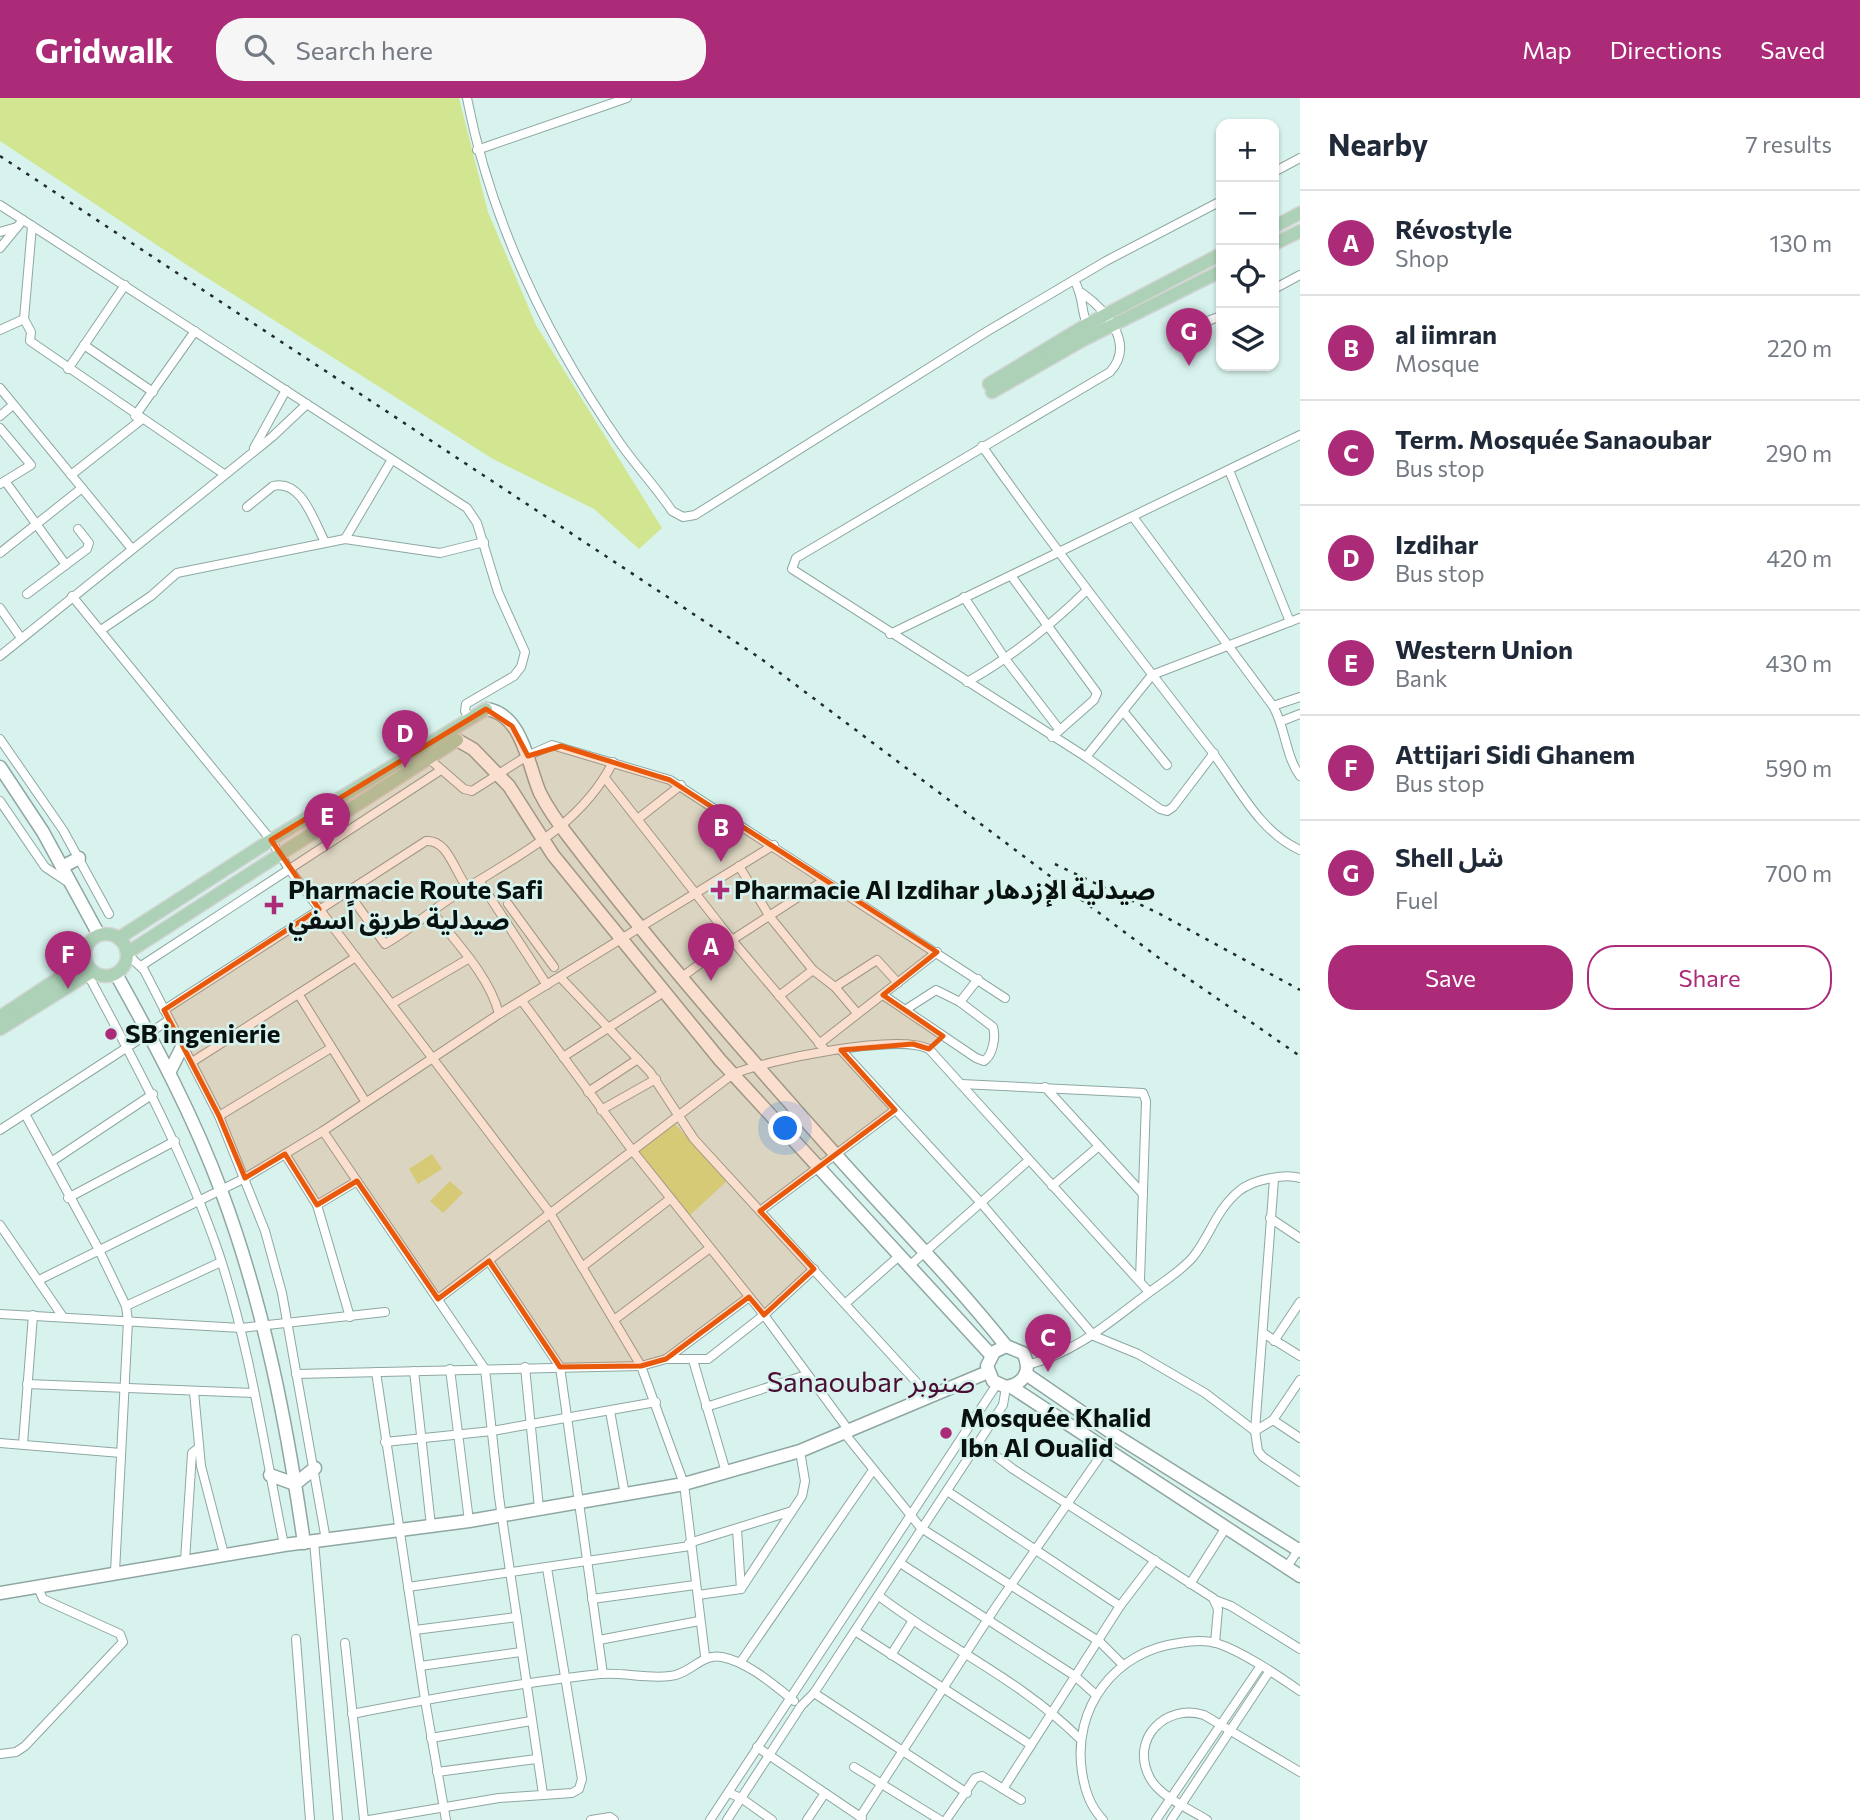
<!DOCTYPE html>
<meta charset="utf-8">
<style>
body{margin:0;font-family:Commissioner,"Noto Sans Arabic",sans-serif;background:#f6f6f7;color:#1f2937}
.controls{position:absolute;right:21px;top:21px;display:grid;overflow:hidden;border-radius:14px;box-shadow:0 2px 5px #0004}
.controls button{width:63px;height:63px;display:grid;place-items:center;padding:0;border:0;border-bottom:2px solid #e0e1e3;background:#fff;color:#1f2937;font:35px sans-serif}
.you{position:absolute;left:786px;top:1031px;width:24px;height:24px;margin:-18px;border:5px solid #fff;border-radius:50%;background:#1a73e8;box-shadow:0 0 0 10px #1a73e833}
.badge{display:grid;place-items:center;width:46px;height:46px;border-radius:50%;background:#ab2b79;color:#fff;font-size:23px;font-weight:700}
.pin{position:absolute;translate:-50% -58px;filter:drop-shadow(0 2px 4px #0008)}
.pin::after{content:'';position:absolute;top:37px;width:24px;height:21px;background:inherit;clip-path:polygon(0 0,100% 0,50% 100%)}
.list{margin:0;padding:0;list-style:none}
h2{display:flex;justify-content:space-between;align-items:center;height:91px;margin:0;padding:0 28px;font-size:30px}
h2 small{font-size:23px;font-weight:400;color:#747a83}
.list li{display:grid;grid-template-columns:46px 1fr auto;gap:21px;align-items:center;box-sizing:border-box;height:105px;padding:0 28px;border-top:2px solid #e0e1e3}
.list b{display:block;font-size:26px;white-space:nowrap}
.list p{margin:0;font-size:23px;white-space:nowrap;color:#747a83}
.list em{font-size:23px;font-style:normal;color:#747a83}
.actions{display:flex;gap:14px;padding:21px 28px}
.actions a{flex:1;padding:16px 0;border:2px solid #ab2b79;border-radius:28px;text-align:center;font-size:24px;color:#ab2b79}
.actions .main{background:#ab2b79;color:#fff}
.icon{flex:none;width:38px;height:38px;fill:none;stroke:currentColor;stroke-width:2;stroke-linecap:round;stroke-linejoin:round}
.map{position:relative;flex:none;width:1300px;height:1722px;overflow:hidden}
header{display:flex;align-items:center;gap:42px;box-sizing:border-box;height:98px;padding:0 35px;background:#ab2b79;color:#fff}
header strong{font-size:33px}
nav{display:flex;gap:38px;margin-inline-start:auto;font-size:24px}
.search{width:490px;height:63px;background:#f6f6f7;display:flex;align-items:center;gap:18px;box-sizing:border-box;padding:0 24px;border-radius:28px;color:#747a83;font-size:26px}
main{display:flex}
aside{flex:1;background:#fff}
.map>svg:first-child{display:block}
</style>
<header>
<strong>Gridwalk</strong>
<div class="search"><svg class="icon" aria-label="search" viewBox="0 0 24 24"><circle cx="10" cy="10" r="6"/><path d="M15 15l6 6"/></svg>Search here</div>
<nav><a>Map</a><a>Directions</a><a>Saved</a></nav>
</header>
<main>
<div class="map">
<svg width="1300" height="1722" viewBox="0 0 1300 1722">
<rect width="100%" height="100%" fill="#d8f3ee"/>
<g fill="#d2e691">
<polygon points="0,0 459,0 488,114 536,227 662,430 639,451 594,411 493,361 190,169 0,43"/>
<polygon points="674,1025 728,1082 688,1119 634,1051"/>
<polygon points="432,1056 442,1071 418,1086 409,1071"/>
<polygon points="450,1083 463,1095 443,1115 430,1103"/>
</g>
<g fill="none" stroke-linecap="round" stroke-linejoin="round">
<g stroke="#8ea7a3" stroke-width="10">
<g id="street">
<path d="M467 0C491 124 548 241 620 345 636 368 656 389 672 413L683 419 695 417 986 234 1106 163 1221 103"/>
<polyline points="477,52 627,0"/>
<polyline points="1274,74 1300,60"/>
<polyline points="0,107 467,410 477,425 498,494 525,554 521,569 514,578 466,606 465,613 469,620"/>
<polyline points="32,128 24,221 31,234 30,243 224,376"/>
<polyline points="0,134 17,129"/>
<polyline points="0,150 23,122"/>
<path d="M1074 182C1085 201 1080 213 1088 228"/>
<polyline points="1274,191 1300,177"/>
<path d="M1082 195C1106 212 1136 246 1110 274L796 460 792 471 1086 659 1160 711 1167 713 1173 709 1214 655"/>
<polyline points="1197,227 1221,218"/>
<polyline points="0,232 24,221"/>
<polyline points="84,247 153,294"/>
<polyline points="68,271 125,187"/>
<polyline points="0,290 132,451"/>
<polyline points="0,318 13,307"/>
<polyline points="135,318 195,233"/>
<polyline points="0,330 31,367 0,386"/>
<path d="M982 348C1054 450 1130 548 1206 646 1236 683 1256 732 1300 752"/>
<polyline points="254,350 286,292"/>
<polyline points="1229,372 1290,524"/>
<polyline points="71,377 141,322"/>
<polyline points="5,383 66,467"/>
<path d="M247 409 273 388C302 381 314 424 325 444"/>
<path d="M1133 419 1273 608C1286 631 1285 657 1300 678"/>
<polyline points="345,441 440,455 484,444"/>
<polyline points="0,455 82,390"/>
<polyline points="1012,479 1097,595 1094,602 1052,639"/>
<polyline points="27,496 87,451 89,445 78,431"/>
<polyline points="72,498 271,742 289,771 550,1115 641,1268 684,1386 705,1558"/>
<polyline points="964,499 1006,562 1059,631"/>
<polyline points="0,510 21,540"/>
<polyline points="101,532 151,498 177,475 345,441 391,363"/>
<polyline points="890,536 1300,337"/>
<polyline points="0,558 272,339 307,306"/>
<path d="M967 584C1012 559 1049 529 1086 493"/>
<polyline points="1273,608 1300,599"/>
<polyline points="1123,613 1167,667"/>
<polyline points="1282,623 1300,616"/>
<polyline points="0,641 63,732 109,816"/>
<polyline points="427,659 464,691 472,693 527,658 552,647 670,682 1005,900"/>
<polyline points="1086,659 1152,577 1300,520"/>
<polyline points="605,680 732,842 826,953"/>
<polyline points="0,703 45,769 72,787"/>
<polyline points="639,720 681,687"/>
<polyline points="739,768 770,819 813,872 835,889 857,915"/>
<polyline points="480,784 547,887"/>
<path d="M347 793 385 846C413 830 437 807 465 791 521 756 582 726 613 664"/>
<polyline points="508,806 554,869"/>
<path d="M433 815C456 844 490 879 499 916"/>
<polyline points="127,856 144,872 219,1018 265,1133 282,1195 326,1442"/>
<polyline points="141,868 441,672"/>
<path d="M87 875C136 966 184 1055 218 1153 250 1248 264 1349 284 1447"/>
<polyline points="682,879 732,842 823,783"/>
<polyline points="561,880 650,974 694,1041 930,1299"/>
<polyline points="835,889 877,862 898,885"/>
<polyline points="299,897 365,1003"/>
<path d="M883 897 976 960 984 963C993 957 996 939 993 929L960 904 936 892 905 912"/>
<polyline points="779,898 813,872"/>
<polyline points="522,903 632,1052 764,1217 850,1334"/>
<polyline points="960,904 978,881"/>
<polyline points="393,905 468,861"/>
<path d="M164 912 426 743C448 741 455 775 467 789"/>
<polyline points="819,946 937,854"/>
<polyline points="841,952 982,1106 1094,1238 1138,1256 1205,1295 1255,1333 1273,1322 1300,1282"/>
<polyline points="563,959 664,894"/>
<polyline points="192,964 356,859"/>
<polyline points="961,986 1143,995 1146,1003 1140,1182"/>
<polyline points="1045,989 1143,1096"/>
<polyline points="588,994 638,961"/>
<polyline points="601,1012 656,981"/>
<polyline points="25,1016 98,1150 126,1208 128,1223 115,1474"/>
<polyline points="219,1018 331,950"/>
<polyline points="0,1032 169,922"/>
<polyline points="323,1033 485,1271 499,1399 543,1696"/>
<polyline points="285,1056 317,1107 350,1219"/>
<polyline points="51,1064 153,996"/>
<polyline points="1274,1081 1255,1333 1258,1353 1263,1359 1300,1384"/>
<polyline points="1052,1088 1099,1048"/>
<polyline points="68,1100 175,1043"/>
<polyline points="317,1107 357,1083"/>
<polyline points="760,1113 895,1012"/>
<polyline points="1270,1120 1300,1140"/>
<polyline points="0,1127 63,1219"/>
<polyline points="489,1163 560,1269 603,1576"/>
<polyline points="582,1169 670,1101"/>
<polyline points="908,1169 1028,1063"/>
<polyline points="39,1182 245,1080 323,1033 499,916 774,747"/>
<path d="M438 1201 733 976C768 962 897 935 929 951L1149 1194"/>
<polyline points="846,1205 898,1159"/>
<polyline points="126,1208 221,1164"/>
<polyline points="0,1216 241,1230 385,1214"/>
<polyline points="614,1222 710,1150"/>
<polyline points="1263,1235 1300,1258"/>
<polyline points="1274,1243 1300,1204"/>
<polyline points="666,1261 749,1199"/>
<polyline points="693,1262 726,1374"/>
<path d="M1027 1267C1076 1255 1112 1222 1151 1193 1165 1183 1182 1172 1193 1159 1210 1138 1216 1112 1239 1093 1252 1082 1285 1075 1300 1080"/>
<polyline points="525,1269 539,1410"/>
<polyline points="450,1271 469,1423"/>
<polyline points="414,1273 431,1428"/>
<polyline points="376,1274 425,1602 446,1722"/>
<polyline points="296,1276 641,1268 666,1261 708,1261 764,1217 814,1171"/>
<polyline points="27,1286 254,1295"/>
<polyline points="194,1294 201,1368 224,1456"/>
<polyline points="706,1309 806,1277"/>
<polyline points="610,1313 625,1397"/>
<polyline points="1273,1322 1300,1340"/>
<polyline points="845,1336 921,1430 1100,1544 1123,1567"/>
<polyline points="385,1344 492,1333 656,1304"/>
<polyline points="978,1344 1013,1371 1213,1500 1218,1511 1215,1545"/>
<polyline points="0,1345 121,1355"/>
<polyline points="23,1346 33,1217"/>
<polyline points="947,1393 1120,1508"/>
<polyline points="737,1431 741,1491"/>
<polyline points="314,1443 338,1722"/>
<polyline points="689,1445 792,1413"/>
<polyline points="185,1463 192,1355 198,1350"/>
<polyline points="900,1465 1075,1578 1096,1597"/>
<polyline points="1287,1469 1300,1449"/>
<polyline points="1190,1486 1225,1431"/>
<polyline points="408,1489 690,1448"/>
<polyline points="698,1497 741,1491 802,1398 805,1383 800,1353"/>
<path d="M879 1498C944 1548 1021 1582 1079 1640"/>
<polyline points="592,1501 695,1487"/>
<polyline points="1215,1502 1231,1508 1300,1551"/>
<polyline points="415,1532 517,1519"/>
<polyline points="855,1533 1031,1647"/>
<polyline points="296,1541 310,1722"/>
<polyline points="599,1542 699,1523"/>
<polyline points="345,1545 364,1722"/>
<polyline points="891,1557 912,1524"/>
<polyline points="740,1565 873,1372"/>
<polyline points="420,1568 521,1554"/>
<polyline points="814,1595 967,1695"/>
<path d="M352 1616C434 1600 517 1585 600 1576 623 1574 647 1581 670 1578 691 1576 701 1555 722 1559 748 1564 774 1587 794 1603"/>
<polyline points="431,1640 531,1623"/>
<polyline points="757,1649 862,1720"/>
<polyline points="0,1656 16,1654 25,1648 123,1544 120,1536 43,1501 37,1487"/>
<polyline points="854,1669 940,1722"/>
<polyline points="437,1674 536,1661"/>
<polyline points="1003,1691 1120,1508 1155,1462"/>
<polyline points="729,1695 741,1700 772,1722"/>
<polyline points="860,1719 995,1510 1115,1337"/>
<polyline points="369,1722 499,1700 572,1695 579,1691 582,1681 547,1470"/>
<polyline points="591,1722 610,1719 614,1722"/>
<polyline points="710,1722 997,1286"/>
<polyline points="727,1722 801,1608 814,1595 1003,1307 1006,1289"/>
<polyline points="807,1722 825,1695"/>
<polyline points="946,1722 975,1680 982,1678 1021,1702"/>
<path d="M1103 1722C1090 1708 1085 1693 1082 1674 1072 1610 1115 1553 1179 1545 1190 1543 1206 1542 1216 1545 1242 1553 1277 1577 1300 1593"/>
<polyline points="1156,1722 1260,1569"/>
<polyline points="1171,1722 1269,1574"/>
<path d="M1207 1722C1190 1711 1160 1699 1150 1680 1129 1641 1166 1605 1204 1617L1300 1674"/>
</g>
</g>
<g stroke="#8ea7a3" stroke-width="15">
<g id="secondary">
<path d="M486 611C523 616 528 668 540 695 548 711 558 725 569 739 655 852 750 961 845 1067 899 1127 956 1185 1006 1248L1023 1255C1032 1271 1025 1286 1006 1289L993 1283 987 1268 994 1254 1006 1248"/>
<polyline points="457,642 473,651 509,688 553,757 720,962 991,1257"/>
<polyline points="0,669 43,734 99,837"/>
<polyline points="62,769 79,760"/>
<path d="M116 876C155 946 194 1019 222 1095 264 1208 287 1326 304 1445"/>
<polyline points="169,975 183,947"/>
<polyline points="1026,1276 1115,1337 1300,1453"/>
<polyline points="1010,1288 1300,1478"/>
<polyline points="270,1377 295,1386 315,1370"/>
<polyline points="0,1495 284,1447 469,1423 684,1386 800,1353 988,1274"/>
</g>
</g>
<g stroke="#d3d4d4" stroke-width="15">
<g id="primary">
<polyline points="1274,129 1300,115"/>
<polyline points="1274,146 1300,133"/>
<polyline points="989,286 1088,226 1221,156"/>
<polyline points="992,294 1081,243 1221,173"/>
<circle cx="106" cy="857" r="21"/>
<polyline points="119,840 271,742 486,611"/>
<polyline points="127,855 457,642"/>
<polyline points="0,919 86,862"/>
<polyline points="0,931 93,873"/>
</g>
</g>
<use href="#street" stroke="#fff" stroke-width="8"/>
<use href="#secondary" stroke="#fff" stroke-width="12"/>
<use href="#primary" stroke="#acd1b6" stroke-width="12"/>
<g stroke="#212c2b" stroke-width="2.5" stroke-dasharray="3.5 7" stroke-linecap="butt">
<polyline points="0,58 760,560 1163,863 1300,958"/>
<polyline points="1055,766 1160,816 1300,892"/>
</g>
</g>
<path fill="#e8590c" fill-opacity="0.2" stroke="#e8590c" stroke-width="5" stroke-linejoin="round" d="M486 611 512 628 528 658 561 648 670 682 937 854 883 897 943 938 929 951 913 946 841 952 895 1012 760 1113 814 1171 764 1217 749 1199 666 1261 641 1268 560 1269 489 1163 438 1201 357 1083 317 1107 285 1056 245 1080 219 1018 164 912 319 811 271 742Z"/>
<g fill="#ab2b79" stroke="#d8f3ee" stroke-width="2.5">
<path d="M716.5 781.5h7v7h7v7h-7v7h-7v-7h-7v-7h7z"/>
<path d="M270.5 796.5h7v7h7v7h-7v7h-7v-7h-7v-7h7z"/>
<circle cx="111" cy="936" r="7"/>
<circle cx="946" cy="1335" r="7"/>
</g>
<g text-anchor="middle" stroke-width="5" stroke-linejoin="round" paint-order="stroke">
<g font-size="26" font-weight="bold" fill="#091211" stroke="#d8f3ee" text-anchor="start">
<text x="288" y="801">Pharmacie Route Safi<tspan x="288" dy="30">صيدلية طريق اًسفي</tspan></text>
<text x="734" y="801">Pharmacie Al Izdihar صيدلية الإزدهار</text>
<text x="125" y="945">SB ingenierie</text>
<text x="960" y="1329">Mosquée Khalid<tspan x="960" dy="30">Ibn Al Oualid</tspan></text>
</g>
<g font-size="28" fill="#4a0c32" stroke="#d8f3ee">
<text x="871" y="1294">Sanaoubar صنوبر</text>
</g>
</g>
</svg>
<div class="controls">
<button>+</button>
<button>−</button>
<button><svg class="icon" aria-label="locate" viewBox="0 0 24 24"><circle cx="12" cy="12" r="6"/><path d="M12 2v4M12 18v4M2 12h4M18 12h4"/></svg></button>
<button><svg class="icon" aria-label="layers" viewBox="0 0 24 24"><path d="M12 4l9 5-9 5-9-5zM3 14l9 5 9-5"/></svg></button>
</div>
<div class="you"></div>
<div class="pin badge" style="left:711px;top:883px">A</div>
<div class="pin badge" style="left:721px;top:764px">B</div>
<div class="pin badge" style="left:1048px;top:1274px">C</div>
<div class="pin badge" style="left:405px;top:670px">D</div>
<div class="pin badge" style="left:327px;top:753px">E</div>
<div class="pin badge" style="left:68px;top:891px">F</div>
<div class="pin badge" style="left:1189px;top:268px">G</div>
</div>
<aside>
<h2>Nearby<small>7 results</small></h2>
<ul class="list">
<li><span class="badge">A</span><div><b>Révostyle</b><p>Shop</p></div><em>130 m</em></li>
<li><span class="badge">B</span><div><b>al iimran</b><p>Mosque</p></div><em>220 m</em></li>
<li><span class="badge">C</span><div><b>Term. Mosquée Sanaoubar</b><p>Bus stop</p></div><em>290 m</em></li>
<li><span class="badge">D</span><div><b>Izdihar</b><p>Bus stop</p></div><em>420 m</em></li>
<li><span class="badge">E</span><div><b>Western Union</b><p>Bank</p></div><em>430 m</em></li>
<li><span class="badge">F</span><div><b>Attijari Sidi Ghanem</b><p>Bus stop</p></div><em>590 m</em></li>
<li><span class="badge">G</span><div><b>Shell شل</b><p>Fuel</p></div><em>700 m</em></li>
</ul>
<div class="actions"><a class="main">Save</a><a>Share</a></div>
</aside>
</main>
